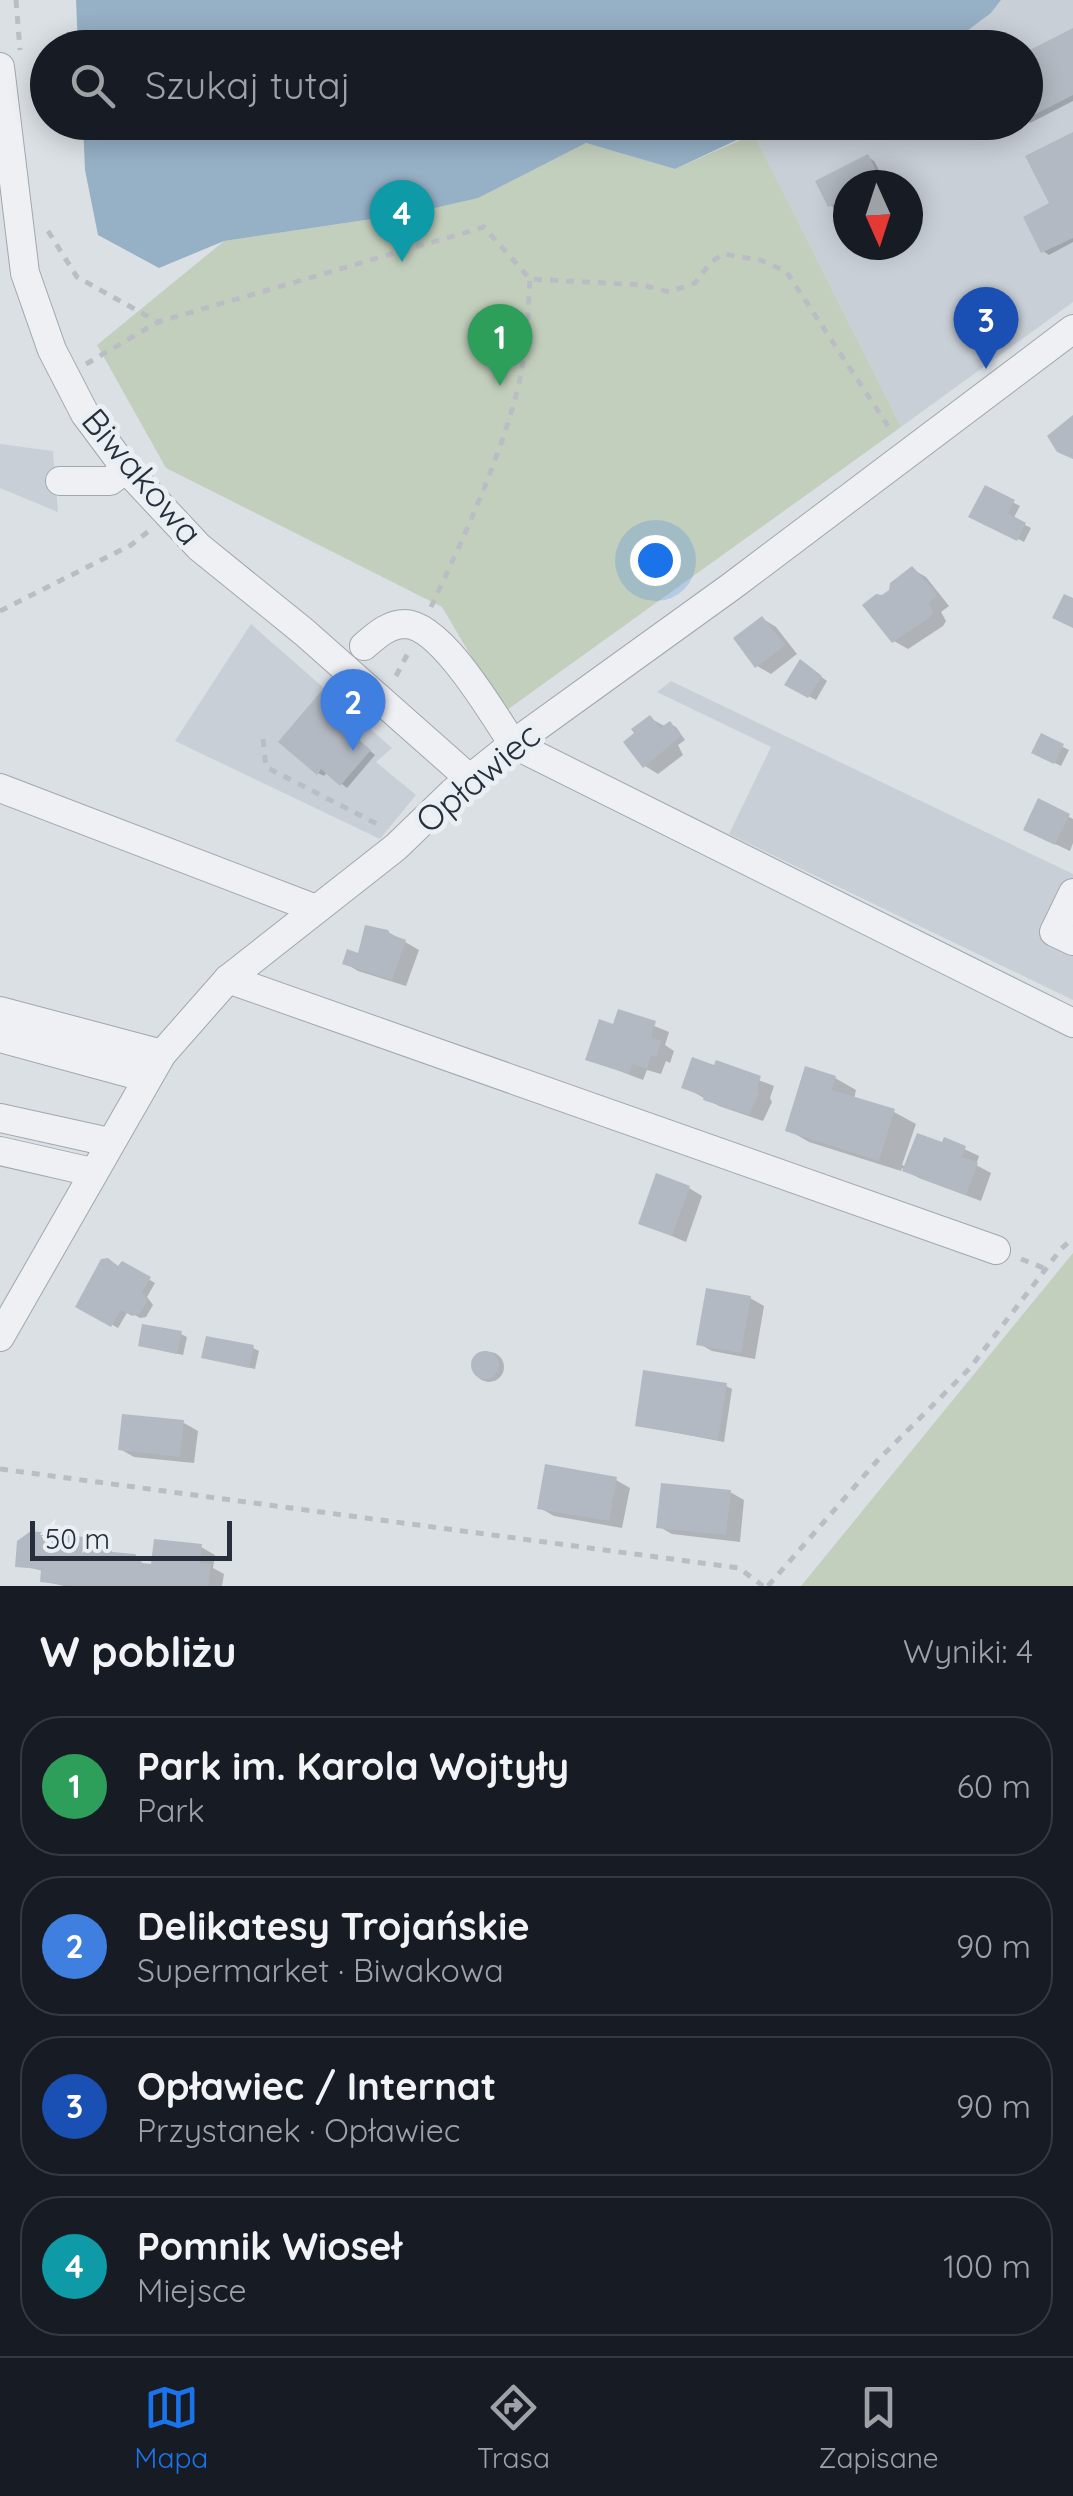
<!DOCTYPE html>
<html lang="pl">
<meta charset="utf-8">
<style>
body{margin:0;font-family:Quicksand,sans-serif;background:#20242c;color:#f1f3f6}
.compass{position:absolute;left:833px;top:170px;width:90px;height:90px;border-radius:50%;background:#171b24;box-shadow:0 5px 25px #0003;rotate:177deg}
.scale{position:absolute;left:30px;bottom:25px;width:202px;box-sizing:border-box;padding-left:10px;border:5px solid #262f3b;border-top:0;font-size:28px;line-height:35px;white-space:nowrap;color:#262f3b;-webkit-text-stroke:8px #eaeff3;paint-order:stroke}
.you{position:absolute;left:655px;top:560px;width:35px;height:35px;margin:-25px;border:8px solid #fff;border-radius:50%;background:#1a73e8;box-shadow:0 0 0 15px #1a73e833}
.badge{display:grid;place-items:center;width:65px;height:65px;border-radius:50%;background:#1a73e8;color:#fff;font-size:32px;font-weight:700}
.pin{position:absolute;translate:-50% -82px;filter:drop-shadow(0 2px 5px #0008)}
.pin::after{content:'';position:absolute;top:52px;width:35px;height:30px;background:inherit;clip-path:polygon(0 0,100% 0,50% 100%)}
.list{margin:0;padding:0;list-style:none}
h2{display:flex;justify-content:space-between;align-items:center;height:130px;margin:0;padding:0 40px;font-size:42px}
h2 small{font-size:32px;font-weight:400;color:#9ea1a6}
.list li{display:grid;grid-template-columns:65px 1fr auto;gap:30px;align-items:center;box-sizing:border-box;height:140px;margin:0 20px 20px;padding:0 20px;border:2px solid #363941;border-radius:40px}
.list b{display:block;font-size:38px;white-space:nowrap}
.list p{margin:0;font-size:32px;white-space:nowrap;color:#9ea1a6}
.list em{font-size:32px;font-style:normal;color:#9ea1a6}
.icon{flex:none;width:55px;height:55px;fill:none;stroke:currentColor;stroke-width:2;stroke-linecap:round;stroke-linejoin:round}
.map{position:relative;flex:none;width:1073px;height:1586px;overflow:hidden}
.search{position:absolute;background:#171b24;box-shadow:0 5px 25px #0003;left:30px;right:30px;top:30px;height:110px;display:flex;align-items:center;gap:25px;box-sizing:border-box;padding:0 35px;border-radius:55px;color:#9ea1a6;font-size:38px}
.sheet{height:770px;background:#171b24}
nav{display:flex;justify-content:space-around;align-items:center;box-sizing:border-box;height:140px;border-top:2px solid #363941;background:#171b24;font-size:28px;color:#9ea1a6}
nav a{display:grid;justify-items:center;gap:5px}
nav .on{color:#1a73e8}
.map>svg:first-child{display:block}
</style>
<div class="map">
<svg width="1073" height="1586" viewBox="0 0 1073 1586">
<rect width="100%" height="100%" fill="#dbe0e5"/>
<g fill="#c9cfd7" fill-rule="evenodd">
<path d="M1001 0H1073V302L901 427 754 134 773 122H1026V48L944 47 991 13ZM848 185H908V245H848Z"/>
<polygon points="0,444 53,451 58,512 0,488"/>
<polygon points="251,624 392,748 376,762 416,795 380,839 175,741"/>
<polygon points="671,681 1073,874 1073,1000 729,834 771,747 657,692"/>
</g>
<g fill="#c3cfbd">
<polygon points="754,134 901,427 504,712 442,607 166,468 97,345 224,241 413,213 477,198 586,143 675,169"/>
<polygon points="1073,1253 1073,1586 801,1586"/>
</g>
<g fill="#96b0c6">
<polygon points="76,0 1001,0 991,13 944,48 78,48"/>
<polygon points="83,123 83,122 773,123 675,169 586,143 478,198 413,213 224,241 159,268 98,235 85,170"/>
</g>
<g fill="#0003">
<polygon points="1073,31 1073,101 1030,123 1026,120 1026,55"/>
<polygon points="1073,136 1073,242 1049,255 1043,251 1052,205"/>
<polygon points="868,157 874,161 886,183 848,185 848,203 836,209 830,205"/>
<polygon points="986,488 1020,506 1013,519 1031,528 1024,542 972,516"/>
<polygon points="912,569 926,577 949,606 941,612 946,621 943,626 908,649 894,641 883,598"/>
<polygon points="763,619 776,627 797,654 771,674 757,666"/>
<polygon points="806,666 827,681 816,700 788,685"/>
<polygon points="329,696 366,728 356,739 375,755 347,788 327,772 324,776 318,773"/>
<polygon points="650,718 666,727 670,724 676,727 685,740 678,745 683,755 658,774 645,766"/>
<polygon points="1042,736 1069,750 1061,766 1034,752"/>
<polygon points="1039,802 1073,819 1073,843 1070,851 1040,837"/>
<polygon points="388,932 419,950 406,986 358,971 345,963"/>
<polygon points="620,1012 669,1032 665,1045 674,1051 670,1063 666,1061 661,1074 647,1070 643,1080 588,1059 615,1027"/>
<polygon points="717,1064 774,1086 770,1098 772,1102 763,1121 719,1106 684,1087 716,1068"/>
<polygon points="835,1078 856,1090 854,1099 894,1112 916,1124 902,1165 907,1167 943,1145 945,1140 979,1156 976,1165 991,1173 981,1201 919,1178 902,1168 901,1171 809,1142 788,1130"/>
<polygon points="689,1188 702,1196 686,1242 641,1223"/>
<polygon points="123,1264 155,1283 147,1297 153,1305 146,1317 140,1318 128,1311 118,1328 79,1306"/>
<polygon points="750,1298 764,1306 755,1359 712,1351 698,1343"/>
<polygon points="181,1334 187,1337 183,1355 140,1345"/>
<polygon points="253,1348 259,1351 255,1369 204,1357"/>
<circle cx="489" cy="1367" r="15"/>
<polygon points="726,1386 732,1389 724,1442 637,1425"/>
<polygon points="184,1423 198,1431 194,1463 134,1457 120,1449"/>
<polygon points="616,1480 630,1488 622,1528 554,1516 540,1508"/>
<polygon points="730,1492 744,1500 740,1542 672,1534 658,1526"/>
<polygon points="101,1542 115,1554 134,1556 146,1566 156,1567 201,1547 215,1555 213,1568 224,1574 222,1586 64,1586 42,1581 44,1571 17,1565"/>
</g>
<g fill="#b3b9c2">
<polygon points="1073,28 1073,95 1026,119 1026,52"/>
<polygon points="1073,132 1073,238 1041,253 1023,217 1049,203 1025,156"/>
<polygon points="868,154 881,180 871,185 848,185 848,197 828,207 815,181"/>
<polygon points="1073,415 1073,459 1057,452 1047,436"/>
<polygon points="985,485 1015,500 1008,513 1026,523 1017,541 968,517"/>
<polygon points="912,566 935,591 936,597 929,603 933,612 929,618 892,643 862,605 876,594 882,595 889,590 890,583"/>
<polygon points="1064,594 1073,598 1073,628 1052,618"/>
<polygon points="762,616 785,645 755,668 733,638"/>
<polygon points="800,659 822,676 808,698 784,685"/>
<polygon points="323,689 361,723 352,734 371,750 340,786 321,769 317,775 278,742"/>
<polygon points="650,715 660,728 670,721 681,736 643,768 623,742 634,733 631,729"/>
<polygon points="1041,733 1064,744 1054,764 1031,753"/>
<polygon points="1038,798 1070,814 1055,845 1023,830"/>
<polygon points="365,925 388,930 390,934 406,940 392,980 342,964 347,949 358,953"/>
<polygon points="618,1009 656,1021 651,1037 662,1041 656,1057 651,1055 647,1069 633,1064 629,1074 585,1060 599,1019 613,1024"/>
<polygon points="692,1057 714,1065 716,1060 761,1076 757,1089 759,1093 749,1115 703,1100 704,1096 681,1088"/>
<polygon points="805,1066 836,1076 832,1090 895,1109 879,1161 785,1131"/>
<polygon points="917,1133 942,1142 944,1137 966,1146 962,1157 978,1163 966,1195 902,1171"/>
<polygon points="656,1173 690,1186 672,1236 638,1224"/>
<polygon points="108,1258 118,1266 122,1261 151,1277 142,1292 148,1300 139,1314 132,1316 121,1310 111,1327 75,1307 101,1259"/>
<polygon points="706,1288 751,1296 741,1353 696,1345"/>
<polygon points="142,1324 182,1331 177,1354 138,1346"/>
<polygon points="206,1336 254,1345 249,1368 201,1358"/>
<circle cx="485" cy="1365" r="14"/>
<polygon points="643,1370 727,1383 718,1440 635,1426"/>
<polygon points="122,1414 184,1420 180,1457 118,1450"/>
<polygon points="545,1464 617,1477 609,1521 537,1509"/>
<polygon points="661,1483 731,1490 726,1535 656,1528"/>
<polygon points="31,1531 102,1539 112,1552 135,1554 142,1563 151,1564 154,1539 202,1544 200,1563 211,1564 208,1586 75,1586 40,1582 41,1569 15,1567 17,1541"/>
</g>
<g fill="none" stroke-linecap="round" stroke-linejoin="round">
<g stroke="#a1a7af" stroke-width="30">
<g id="minor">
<polyline points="0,67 25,273 52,350 85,414 126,469 199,547 304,632 469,778"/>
<polyline points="60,481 110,481 126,469"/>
<path d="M364 646C376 636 388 624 405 624 442 625 493 714 513 744L1073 1023"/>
<polyline points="0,788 316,909"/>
<polyline points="1073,893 1054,932 1073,941"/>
<polyline points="228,979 996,1250"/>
<polyline points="0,1011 162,1054"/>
<polyline points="0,1038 147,1078"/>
<polyline points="0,1118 109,1142"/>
<polyline points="0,1151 92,1172"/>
<polyline points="0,1337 162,1054 228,979 396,847 453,792 513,744 732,586 1073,329"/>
</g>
</g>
<g stroke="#babec4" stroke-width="5" stroke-dasharray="8 8" stroke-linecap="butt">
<polyline points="16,0 20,50"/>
<polyline points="48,231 77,277 158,322 484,227 530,279 643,285 669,292 695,283 711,262 723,254 760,260 786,271 892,432"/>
<polyline points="86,364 158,322"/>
<path d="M431 607C464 537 510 439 523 363 528 336 528 306 530 279"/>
<polyline points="0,611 131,545 150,530"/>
<polyline points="396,676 408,653"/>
<polyline points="263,739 266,767 381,826"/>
<polyline points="1021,1259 1046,1269"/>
<polyline points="0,1469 739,1568 763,1586"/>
<polyline points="768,1586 877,1461 970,1368 1061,1249 1073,1238"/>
</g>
<use href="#minor" stroke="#eef0f4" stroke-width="28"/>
</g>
<g text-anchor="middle" stroke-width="10" stroke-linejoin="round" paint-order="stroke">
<g font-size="35" fill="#262f3b" stroke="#eaeff3">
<text transform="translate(142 477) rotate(50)" y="12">Biwakowa</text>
<text transform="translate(478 778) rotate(-40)" y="12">Opławiec</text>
</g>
</g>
</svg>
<svg class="compass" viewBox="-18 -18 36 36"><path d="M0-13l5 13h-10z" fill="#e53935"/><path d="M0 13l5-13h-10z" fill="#9ea1a6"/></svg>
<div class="scale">50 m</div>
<div class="you"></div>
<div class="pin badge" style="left:500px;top:386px;background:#2e9e5b">1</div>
<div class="pin badge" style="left:353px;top:751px;background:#3f7fe0">2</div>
<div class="pin badge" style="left:986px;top:369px;background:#1a4fb4">3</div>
<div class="pin badge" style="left:402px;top:262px;background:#0f9aa8">4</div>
<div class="search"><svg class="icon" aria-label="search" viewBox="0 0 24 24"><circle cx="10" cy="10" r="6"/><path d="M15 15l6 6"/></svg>Szukaj tutaj</div>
</div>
<section class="sheet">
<h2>W pobliżu<small>Wyniki: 4</small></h2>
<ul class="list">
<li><span class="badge" style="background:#2e9e5b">1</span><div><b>Park im. Karola Wojtyły</b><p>Park</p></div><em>60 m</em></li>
<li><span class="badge" style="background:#3f7fe0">2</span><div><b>Delikatesy Trojańskie</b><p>Supermarket · Biwakowa</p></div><em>90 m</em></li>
<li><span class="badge" style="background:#1a4fb4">3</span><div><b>Opławiec / Internat</b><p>Przystanek · Opławiec</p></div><em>90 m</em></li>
<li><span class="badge" style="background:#0f9aa8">4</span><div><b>Pomnik Wioseł</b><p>Miejsce</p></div><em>100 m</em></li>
</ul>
</section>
<nav>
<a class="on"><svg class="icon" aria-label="map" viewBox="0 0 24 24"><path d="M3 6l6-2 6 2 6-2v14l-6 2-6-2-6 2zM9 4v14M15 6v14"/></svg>Mapa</a>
<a><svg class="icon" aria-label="directions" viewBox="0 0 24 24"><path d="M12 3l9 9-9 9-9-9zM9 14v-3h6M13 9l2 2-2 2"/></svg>Trasa</a>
<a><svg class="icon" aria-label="saved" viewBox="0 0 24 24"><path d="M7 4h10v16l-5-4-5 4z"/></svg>Zapisane</a>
</nav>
